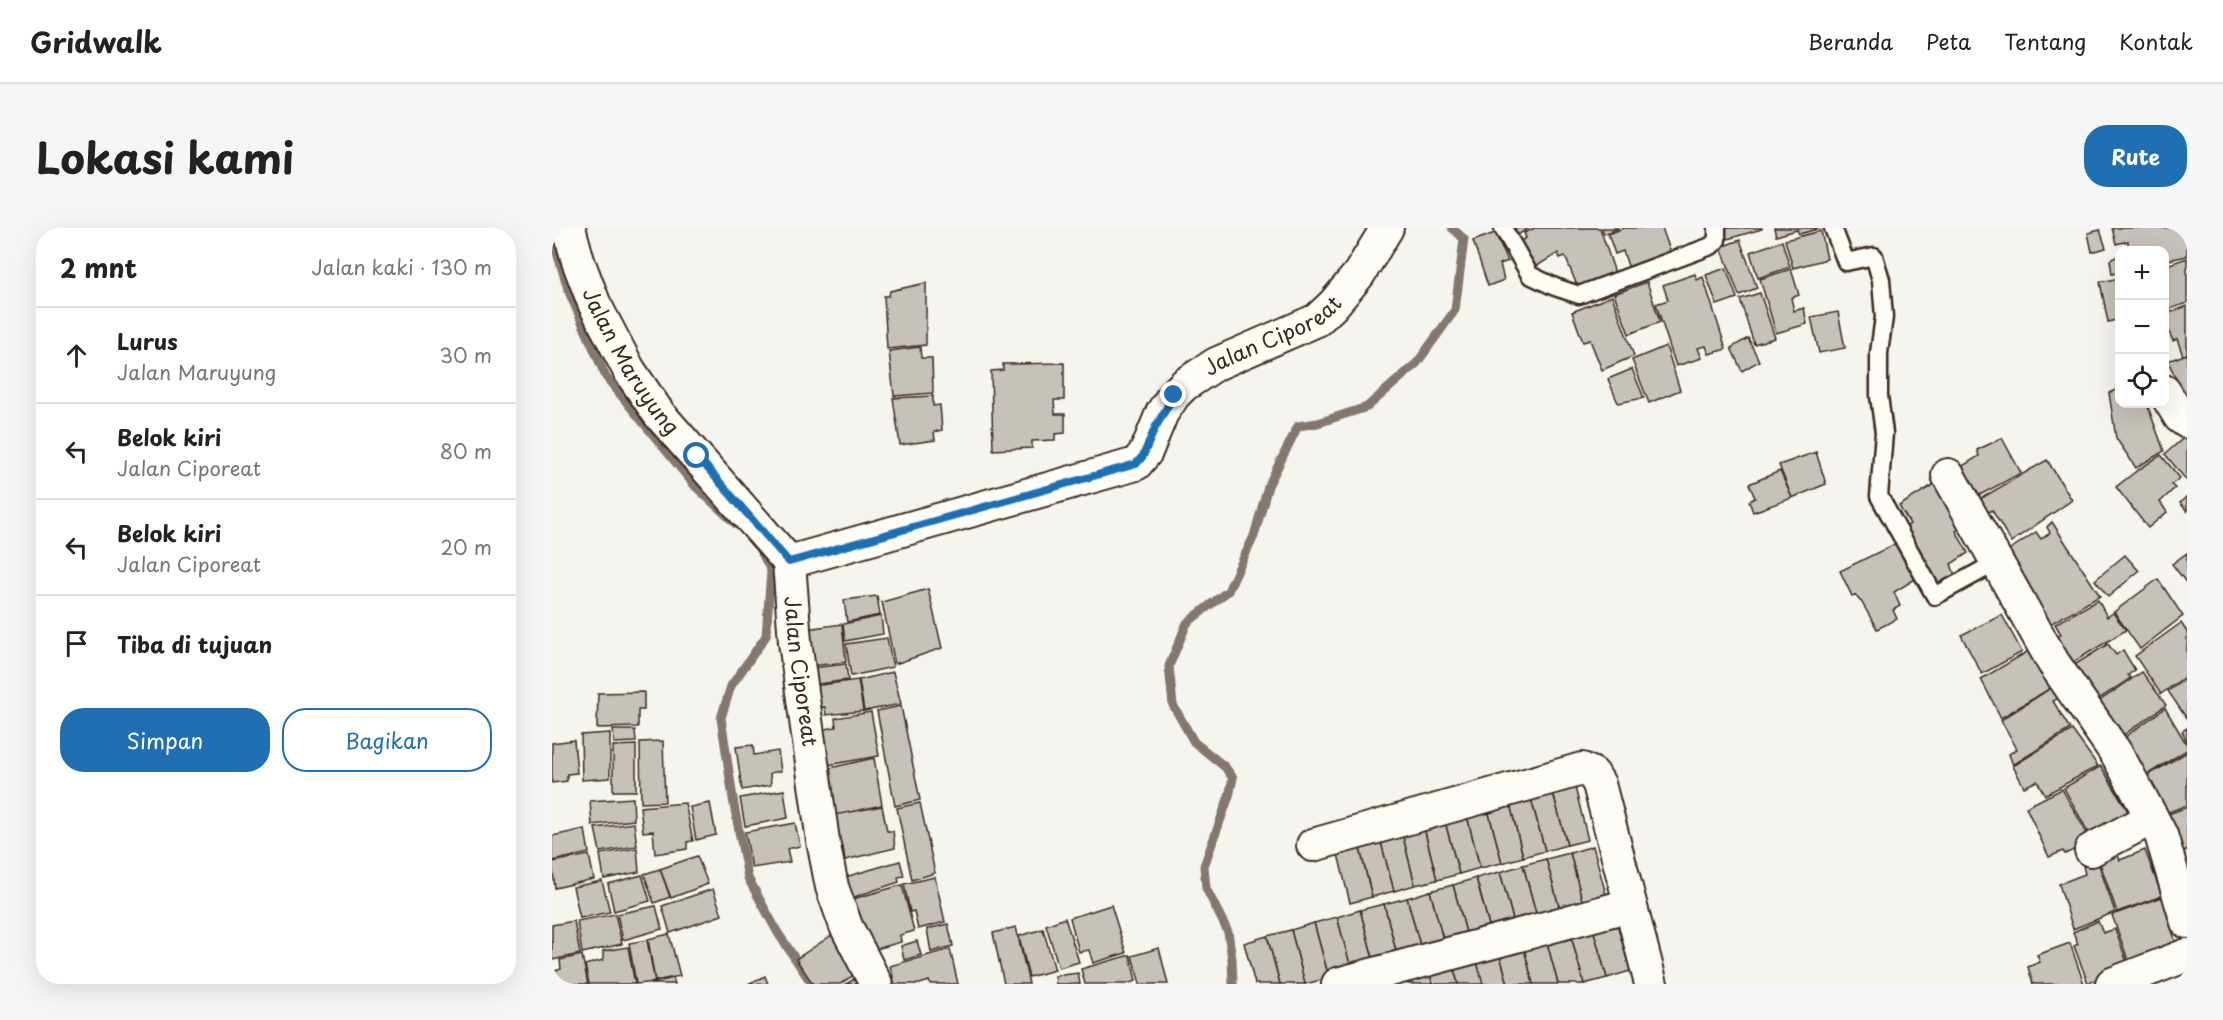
<!DOCTYPE html>
<html lang="id">
<meta charset="utf-8">
<style>
body{margin:0;font-family:"Playpen Sans",sans-serif;background:#f6f6f6;color:#222}
.controls{position:absolute;right:18px;top:18px;display:grid;overflow:hidden;border-radius:12px;box-shadow:0 6px 24px #0002}
.controls button{width:54px;height:54px;display:grid;place-items:center;padding:0;border:0;border-bottom:2px solid #e0e0e0;background:#fff;color:#222;font:30px sans-serif}
.stop{position:absolute;width:18px;height:18px;margin:-14px;border:4px solid #1f6fb2;border-radius:50%;background:#fff}
.stop.end{background:#1f6fb2;border-color:#fff;box-shadow:0 2px 6px #0008}
.list{margin:0;padding:0;list-style:none}
h2{display:flex;justify-content:space-between;align-items:center;height:78px;margin:0;padding:0 24px;font-size:26px}
h2 small{font-size:20px;font-weight:400;color:#767676}
.list li{display:grid;grid-template-columns:39px 1fr auto;gap:18px;align-items:center;box-sizing:border-box;height:96px;padding:0 24px;border-top:2px solid #e0e0e0}
.list b{display:block;font-size:22px;white-space:nowrap}
.list p{margin:0;font-size:20px;white-space:nowrap;color:#767676}
.list em{font-size:20px;font-style:normal;color:#767676}
.actions{display:flex;gap:12px;padding:18px 24px}
.actions a{flex:1;padding:14px 0;border:2px solid #1f6fb2;border-radius:24px;text-align:center;font-size:21px;color:#1f6fb2}
.actions .main{background:#1f6fb2;color:#fff}
.icon{flex:none;width:33px;height:33px;fill:none;stroke:currentColor;stroke-width:2;stroke-linecap:round;stroke-linejoin:round}
.map{position:relative;flex:none;width:1635px;height:756px;overflow:hidden;border-radius:24px}
header{display:flex;align-items:center;gap:36px;box-sizing:border-box;height:84px;padding:0 30px;background:#fff;border-bottom:2px solid #e0e0e0}
header strong{font-size:28px}
nav{display:flex;gap:33px;margin-inline-start:auto;font-size:21px}
.intro{display:flex;align-items:center;justify-content:space-between;box-sizing:border-box;height:144px;padding:0 36px}
h1{margin:0;font-size:42px}
.button{padding:15px 27px;border-radius:24px;background:#1f6fb2;color:#fff;font-size:21px;font-weight:700}
main{display:flex;gap:36px;padding:0 36px}
aside{flex:1;background:#fff;border-radius:24px;box-shadow:0 6px 24px #0002}
.map>svg:first-child{display:block}
</style>
<header>
<strong>Gridwalk</strong>
<nav><a>Beranda</a><a>Peta</a><a>Tentang</a><a>Kontak</a></nav>
</header>
<div class="intro"><h1>Lokasi kami</h1><a class="button">Rute</a></div>
<main>
<aside>
<h2>2 mnt<small>Jalan kaki · 130 m</small></h2>
<ul class="list">
<li><svg class="icon" aria-label="ahead" viewBox="0 0 24 24"><path d="M12 20V5M6 11l6-6 6 6"/></svg><div><b>Lurus</b><p>Jalan Maruyung</p></div><em>30 m</em></li>
<li><svg class="icon" aria-label="left" viewBox="0 0 24 24"><path d="M17 20v-9H6M10 6l-5 5 5 5"/></svg><div><b>Belok kiri</b><p>Jalan Ciporeat</p></div><em>80 m</em></li>
<li><svg class="icon" aria-label="left" viewBox="0 0 24 24"><path d="M17 20v-9H6M10 6l-5 5 5 5"/></svg><div><b>Belok kiri</b><p>Jalan Ciporeat</p></div><em>20 m</em></li>
<li><svg class="icon" aria-label="arrive" viewBox="0 0 24 24"><path d="M6 21V4h12l-3 4 3 4H6"/></svg><div><b>Tiba di tujuan</b></div></li>
</ul>
<div class="actions"><a class="main">Simpan</a><a>Bagikan</a></div>
</aside>
<div class="map">
<svg width="1635" height="756" viewBox="0 0 1635 756">
<rect width="100%" height="100%" fill="#f5f4ee"/>
<filter id="ink" filterUnits="userSpaceOnUse"><feTurbulence type="fractalNoise" baseFrequency=".0167" numOctaves="2"/><feDisplacementMap in="SourceGraphic" scale="12" xChannelSelector="R" yChannelSelector="G"/><feConvolveMatrix kernelMatrix="1 2 1 2 8 2 1 2 1" color-interpolation-filters="sRGB"/></filter>
<g filter="url(#ink)">
<g fill="none" stroke-linecap="round" stroke-linejoin="round">
<g stroke="#84786e" stroke-width="9">
<polyline points="0,8 17,64 54,149 143,258 185,297"/>
<polyline points="207,319 219,343 214,408 179,458 169,490 182,577 196,650 226,705 260,756"/>
<polyline points="681,756 680,731 676,704 654,660 652,638 677,568 681,550 673,539 642,514 621,477 617,438 635,395 676,363 702,308 716,258 746,198 766,195 815,179 865,135 903,82 912,11 900,0"/>
</g>
</g>
<g fill="#c7c1bb" stroke="#3b2a1e" stroke-width="1.5">
<polygon points="955,0 977,0 961,10"/>
<polygon points="983,0 1048,0 1063,45 1026,60 1013,28 1008,30 1006,25 980,41 966,14 974,10 972,5"/>
<polygon points="1050,0 1067,0 1052,6"/>
<polygon points="1072,0 1110,0 1119,25 1077,41 1071,23 1063,26 1056,6"/>
<polygon points="1168,0 1210,0 1210,1 1172,12"/>
<polygon points="1222,0 1269,0 1247,6 1245,2 1224,8"/>
<polygon points="1560,0 1630,0 1635,14 1635,28 1612,33 1612,22 1576,22 1576,13 1564,16"/>
<polygon points="1548,2 1554,20 1540,24 1536,5"/>
<polygon points="1269,3 1275,31 1241,40 1233,12"/>
<polygon points="943,5 956,33 948,36 952,52 936,58 921,13"/>
<polygon points="1188,12 1205,60 1187,67 1169,19"/>
<polygon points="1230,13 1238,39 1206,50 1198,24"/>
<polygon points="1568,27 1568,44 1560,46 1558,32"/>
<polygon points="1635,30 1635,75 1612,83 1612,38"/>
<polygon points="1174,40 1185,70 1165,77 1154,47"/>
<polygon points="1239,41 1247,67 1239,70 1242,83 1252,80 1255,96 1224,105 1208,51"/>
<polygon points="1143,46 1145,52 1151,49 1174,121 1157,126 1154,118 1146,120 1150,130 1124,138 1104,76 1116,72 1111,57"/>
<polygon points="1568,50 1568,91 1556,94 1548,54"/>
<polygon points="1095,54 1108,94 1077,106 1062,66"/>
<polygon points="374,55 374,117 335,121 332,68 337,68 338,63"/>
<polygon points="1208,65 1223,110 1202,116 1188,71"/>
<polygon points="1060,68 1082,128 1050,142 1038,112 1031,114 1020,84"/>
<polygon points="1635,78 1635,126 1631,128 1625,111 1621,113 1616,102 1612,103 1612,87"/>
<polygon points="1286,84 1293,120 1267,125 1259,89"/>
<polygon points="1196,110 1207,133 1190,143 1179,120"/>
<polygon points="1114,118 1128,162 1097,175 1080,132"/>
<polygon points="368,119 369,130 380,130 381,165 342,168 337,123"/>
<polygon points="1635,126 1635,175 1616,133"/>
<polygon points="512,135 512,172 502,172 503,186 513,186 513,205 503,206 503,212 480,213 480,220 441,222 439,143 451,142 451,136"/>
<polygon points="1080,141 1092,170 1066,175 1056,151"/>
<polygon points="1568,160 1568,176 1595,176 1612,223 1584,240 1564,210 1557,165"/>
<polygon points="381,168 381,178 388,177 390,202 382,204 383,212 348,217 341,170"/>
<polygon points="1635,207 1635,253 1613,226"/>
<polygon points="1450,210 1469,245 1424,269 1409,239 1427,228 1425,222"/>
<polygon points="1264,224 1274,256 1240,270 1227,237"/>
<polygon points="1609,227 1628,250 1619,257 1623,260 1608,274 1615,284 1596,300 1564,259 1583,244"/>
<polygon points="1495,232 1520,272 1459,314 1440,282 1435,285 1428,271"/>
<polygon points="1228,243 1240,270 1201,284 1197,273 1203,270 1197,256"/>
<polygon points="1387,253 1412,298 1404,303 1416,325 1399,336 1404,350 1388,358 1354,299 1358,296 1347,278"/>
<polygon points="1635,268 1635,283 1628,275"/>
<polygon points="1500,294 1548,368 1498,396 1457,322 1484,304 1489,311 1498,305 1495,299"/>
<polygon points="1347,314 1365,350 1342,364 1348,378 1341,382 1345,391 1325,401 1309,373 1308,373 1303,367 1300,368 1288,343"/>
<polygon points="1635,325 1635,351 1633,353 1620,336"/>
<polygon points="1573,327 1587,343 1556,369 1543,352"/>
<polygon points="1606,351 1631,388 1588,421 1562,384"/>
<polygon points="376,361 390,420 343,436 330,374"/>
<polygon points="325,368 328,387 295,394 292,372"/>
<polygon points="1546,372 1555,389 1561,385 1574,402 1515,438 1501,411 1509,406 1503,396"/>
<polygon points="1450,387 1470,424 1430,446 1409,407"/>
<polygon points="329,388 331,406 293,413 291,396"/>
<polygon points="1629,395 1635,404 1635,447 1609,466 1583,428"/>
<polygon points="290,396 294,434 259,438 259,407 255,407 254,401"/>
<polygon points="335,410 341,439 299,448 294,416"/>
<polygon points="1556,416 1564,427 1571,422 1583,442 1576,447 1579,450 1544,473 1519,439"/>
<polygon points="1480,421 1502,458 1449,490 1429,451"/>
<polygon points="294,436 296,452 259,457 260,440"/>
<polygon points="341,444 349,476 312,483 307,452"/>
<polygon points="1590,444 1614,477 1563,513 1546,474"/>
<polygon points="1635,450 1635,491 1616,463"/>
<polygon points="306,452 311,483 274,487 273,479 256,480 254,459"/>
<polygon points="1502,458 1509,469 1501,473 1518,501 1461,537 1457,526 1465,521 1449,492"/>
<polygon points="92,464 92,482 86,482 86,499 45,500 46,465"/>
<polygon points="349,478 368,572 343,578 325,483"/>
<polygon points="1613,480 1635,517 1635,522 1583,554 1569,512"/>
<polygon points="319,484 327,528 270,538 268,502 284,499 283,490"/>
<polygon points="1635,500 1635,514 1630,503"/>
<polygon points="61,502 83,502 84,514 62,515"/>
<polygon points="1520,502 1546,538 1493,567 1485,553 1472,559 1461,538"/>
<polygon points="58,505 58,550 30,552 29,507"/>
<polygon points="22,512 25,545 15,546 15,553 0,555 0,515"/>
<polygon points="111,513 113,574 89,575 88,514"/>
<polygon points="84,517 84,563 61,563 61,518"/>
<polygon points="201,517 202,527 226,523 229,543 218,545 219,557 190,562 184,519"/>
<polygon points="1635,524 1635,577 1604,589 1585,554"/>
<polygon points="322,530 330,577 281,588 269,542"/>
<polygon points="1549,538 1577,585 1541,613 1512,560"/>
<polygon points="1023,559 1036,612 1015,617 1001,565"/>
<polygon points="1510,561 1537,609 1526,620 1513,626 1511,623 1497,629 1474,579"/>
<polygon points="232,562 236,590 193,598 188,570"/>
<polygon points="1001,565 1015,617 993,623 979,571"/>
<polygon points="81,570 82,592 40,597 38,573"/>
<polygon points="979,571 993,623 971,629 958,576"/>
<polygon points="133,575 141,613 135,614 135,621 103,626 101,603 91,604 88,579"/>
<polygon points="158,575 164,607 144,612 138,579"/>
<polygon points="368,575 383,645 360,652 345,580"/>
<polygon points="958,576 971,629 950,635 936,582"/>
<polygon points="330,578 335,603 341,603 343,620 293,632 291,619 287,620 282,587"/>
<polygon points="1635,579 1635,623 1624,627 1611,588"/>
<polygon points="936,582 950,635 928,640 915,588"/>
<polygon points="915,588 928,640 907,646 893,594"/>
<polygon points="893,594 907,646 885,652 872,600"/>
<polygon points="82,595 85,618 48,624 43,600"/>
<polygon points="243,595 248,618 235,621 238,634 200,640 193,604"/>
<polygon points="872,600 885,652 863,657 850,605"/>
<polygon points="33,601 37,625 0,633 0,608"/>
<polygon points="850,605 863,657 842,663 828,611"/>
<polygon points="828,611 842,663 820,669 807,617"/>
<polygon points="807,617 820,669 798,675 785,622"/>
<polygon points="1041,618 1056,674 1032,680 1018,625"/>
<polygon points="85,620 87,644 52,651 48,626"/>
<polygon points="1563,621 1568,632 1593,622 1610,668 1565,684 1545,627"/>
<polygon points="1018,625 1032,680 1009,686 994,631"/>
<polygon points="37,627 42,651 3,660 0,634"/>
<polygon points="145,628 156,656 119,670 108,641"/>
<polygon points="1544,628 1563,684 1521,701 1507,656 1533,646 1530,634"/>
<polygon points="994,631 1009,686 986,693 971,637"/>
<polygon points="348,633 352,648 346,649 347,654 290,673 283,652"/>
<polygon points="971,637 986,693 963,699 948,644"/>
<polygon points="108,641 118,669 102,675 92,646"/>
<polygon points="948,644 963,699 939,705 924,650"/>
<polygon points="90,647 98,673 62,683 56,656"/>
<polygon points="383,649 393,694 366,701 362,683 358,684 352,656"/>
<polygon points="924,650 939,705 916,712 901,657"/>
<polygon points="50,653 58,684 28,690 21,659"/>
<polygon points="350,657 362,703 348,707 349,714 317,723 290,674"/>
<polygon points="901,657 916,712 893,719 878,663"/>
<polygon points="161,661 170,687 118,705 110,678"/>
<polygon points="878,663 893,719 870,725 855,670"/>
<polygon points="1610,669 1625,719 1581,746 1560,687"/>
<polygon points="855,670 870,725 846,731 832,676"/>
<polygon points="832,676 846,731 823,738 808,682"/>
<polygon points="559,677 574,725 541,735 537,722 527,724 518,690"/>
<polygon points="104,678 110,701 71,712 65,686"/>
<polygon points="808,682 823,738 800,744 785,689"/>
<polygon points="63,686 70,716 30,725 25,693"/>
<polygon points="785,689 800,744 777,750 762,695"/>
<polygon points="513,690 527,734 507,740 494,697"/>
<polygon points="22,693 28,726 0,732 0,697"/>
<polygon points="1546,693 1551,705 1563,701 1576,737 1536,755 1522,718 1526,716 1521,704"/>
<polygon points="762,695 777,750 753,756 739,702"/>
<polygon points="1065,695 1078,743 1055,750 1041,701"/>
<polygon points="396,696 401,718 379,724 375,701"/>
<polygon points="464,699 477,756 452,756 441,705"/>
<polygon points="491,701 503,742 477,749 467,708"/>
<polygon points="1041,701 1055,750 1032,756 1019,708"/>
<polygon points="739,702 753,756 728,756 715,708"/>
<polygon points="117,706 128,748 103,753 96,711"/>
<polygon points="280,707 303,746 288,756 261,756 244,731"/>
<polygon points="715,708 728,756 703,756 692,715"/>
<polygon points="1019,708 1032,756 1006,756 995,715"/>
<polygon points="95,712 103,754 84,756 77,715"/>
<polygon points="365,713 369,727 352,732 349,718"/>
<polygon points="995,715 1006,756 981,756 972,721"/>
<polygon points="1518,715 1532,756 1481,756 1476,739 1488,734 1485,727"/>
<polygon points="76,719 83,756 37,756 33,737 51,732 51,723"/>
<polygon points="607,720 616,756 588,756 580,728"/>
<polygon points="398,721 406,756 378,756 377,753 368,756 343,756 338,738"/>
<polygon points="972,721 981,756 956,756 948,728"/>
<polygon points="30,727 36,756 6,756 3,743 9,741 8,732"/>
<polygon points="578,727 584,753 574,756 533,756 529,741"/>
<polygon points="948,728 956,756 931,756 925,734"/>
<polygon points="925,734 931,756 906,756 902,741"/>
<polygon points="902,741 906,756 881,756 878,748"/>
<polygon points="526,745 528,756 504,756 503,748"/>
<polygon points="213,748 216,756 196,756"/>
<polygon points="878,748 881,756 856,756 855,754"/>
<polygon points="121,750 123,756 98,756"/>
<polygon points="304,750 308,756 294,756"/>
</g>
<g fill="none" stroke-linecap="round" stroke-linejoin="round">
<g stroke="#3b2a1e" stroke-width="21">
<g id="service">
<polyline points="951,0 978,47 1003,59 1027,67 1159,18 1165,12 1165,0"/>
<polyline points="1281,0 1294,34 1322,28 1329,52 1332,89 1327,125 1327,168 1332,205 1327,268 1383,368 1445,334"/>
</g>
</g>
<g stroke="#3b2a1e" stroke-width="36">
<g id="minor">
<path id="s1" d="M17 0 26 33 42 75 77 142 107 186 237 334"/>
<polyline points="1612,163 1628,189 1635,194"/>
<polyline points="1396,247 1501,434 1566,528 1600,590 1609,607 1635,694"/>
<path id="s2" d="M237 334 584 236 594 224 610 185 622 167 632 157 664 136 765 92 781 77 807 46 835 0"/>
<path id="s3" d="M237 334 243 414 271 613 280 659 294 698 324 756"/>
<polyline points="761,617 1030,541 1041,546 1047,556 1099,756"/>
<polyline points="1539,622 1600,590"/>
<polyline points="786,756 1078,677"/>
<polyline points="1560,756 1635,727"/>
</g>
</g>
<use href="#service" stroke="#fdfcf7" stroke-width="16"/>
<use href="#minor" stroke="#fdfcf7" stroke-width="32"/>
</g>
</g>
<g fill="none" stroke-linecap="round" stroke-linejoin="round" filter="url(#ink)">
<polyline stroke="#1f6fb2" stroke-width="8" points="145,228 237,334 584,236 591,228 603,200 622,167"/>
</g>
<g text-anchor="middle" stroke-width="6" stroke-linejoin="round" paint-order="stroke">
<g font-size="21" fill="#3b2a1e" stroke="#fdfcf7">
<text dy="7" stroke="none"><textPath href="#s2" startOffset="556">Jalan Ciporeat</textPath></text>
<text dy="7" stroke="none"><textPath href="#s1" startOffset="148">Jalan Maruyung</textPath></text>
<text dy="7" stroke="none"><textPath href="#s3" startOffset="110">Jalan Ciporeat</textPath></text>
</g>
</g>
</svg>
<div class="controls">
<button>+</button>
<button>−</button>
<button><svg class="icon" aria-label="locate" viewBox="0 0 24 24"><circle cx="12" cy="12" r="6"/><path d="M12 2v4M12 18v4M2 12h4M18 12h4"/></svg></button>
</div>
<div class="stop" style="left:145px;top:228px"></div>
<div class="stop end" style="left:622px;top:167px"></div>
</div>
</main>
